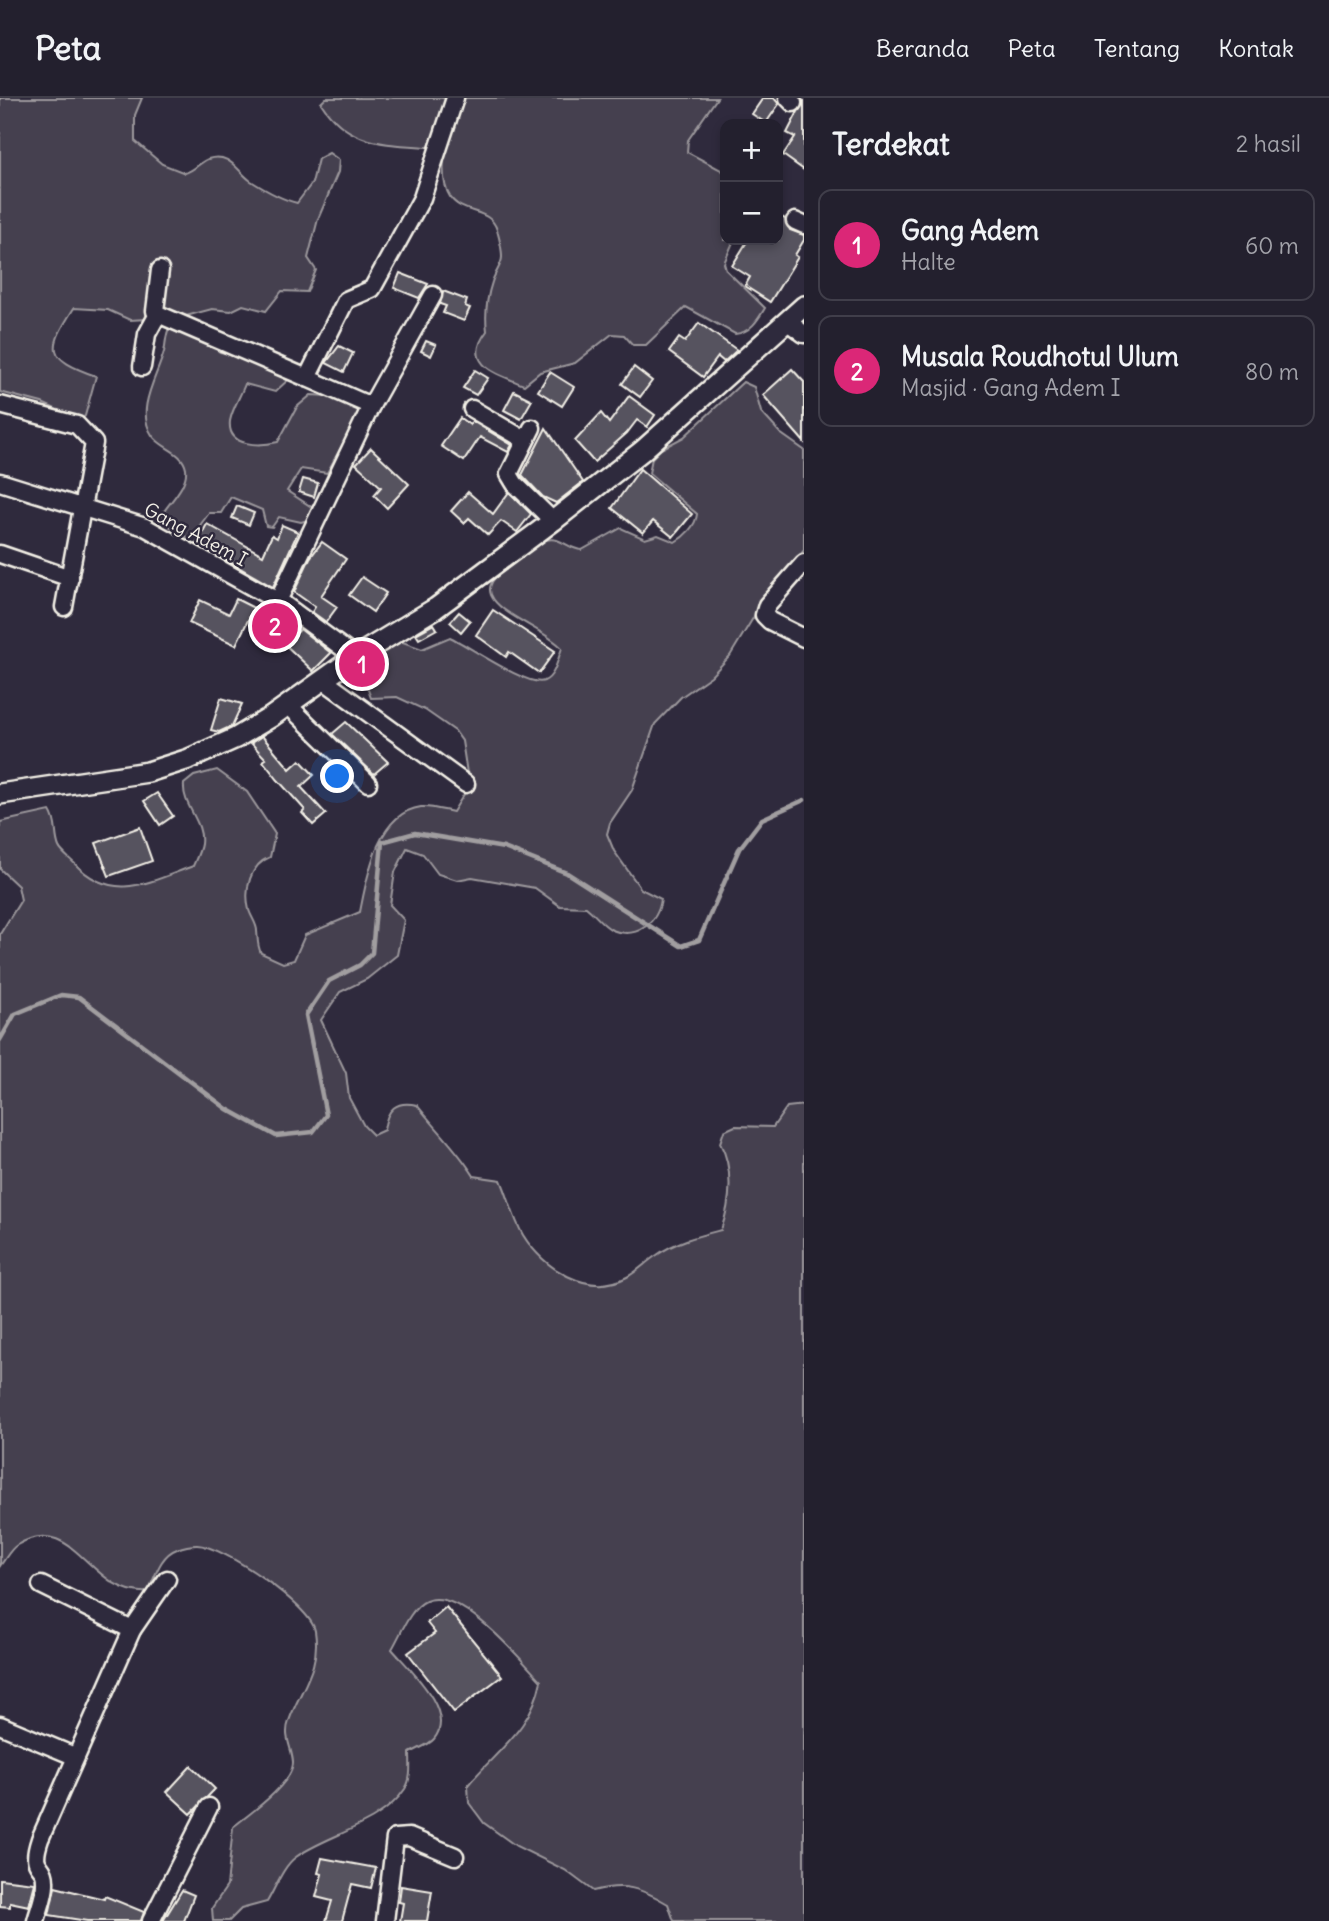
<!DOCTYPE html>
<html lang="id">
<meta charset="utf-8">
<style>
body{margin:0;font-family:Delius,sans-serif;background:#2b2836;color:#f1f3f6}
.controls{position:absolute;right:21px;top:21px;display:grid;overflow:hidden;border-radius:14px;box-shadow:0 4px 10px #0003}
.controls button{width:63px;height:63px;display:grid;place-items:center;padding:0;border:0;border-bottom:2px solid #403e4a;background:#23202e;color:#f1f3f6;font:35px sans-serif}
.you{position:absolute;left:338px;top:679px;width:24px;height:24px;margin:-18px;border:5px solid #fff;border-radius:50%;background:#1a73e8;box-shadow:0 0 0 10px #1a73e833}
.badge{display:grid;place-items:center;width:46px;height:46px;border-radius:50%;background:#db2777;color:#fff;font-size:23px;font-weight:700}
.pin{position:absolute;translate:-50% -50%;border:4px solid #fff;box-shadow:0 2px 7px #0006}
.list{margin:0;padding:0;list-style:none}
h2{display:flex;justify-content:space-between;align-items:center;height:91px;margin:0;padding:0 28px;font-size:30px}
h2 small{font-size:23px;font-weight:400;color:#a3a3aa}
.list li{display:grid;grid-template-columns:46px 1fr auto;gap:21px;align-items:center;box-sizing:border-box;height:112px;margin:0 14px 14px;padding:0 14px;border:2px solid #403e4a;border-radius:14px}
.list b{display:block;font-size:26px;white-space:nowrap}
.list p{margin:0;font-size:23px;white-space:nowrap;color:#a3a3aa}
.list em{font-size:23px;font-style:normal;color:#a3a3aa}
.map{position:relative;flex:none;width:804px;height:1823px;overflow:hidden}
header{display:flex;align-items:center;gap:42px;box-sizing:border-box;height:98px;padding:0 35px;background:#23202e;border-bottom:2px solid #403e4a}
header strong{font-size:33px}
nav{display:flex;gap:38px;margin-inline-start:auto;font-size:24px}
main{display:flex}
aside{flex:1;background:#23202e}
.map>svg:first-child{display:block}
</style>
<header>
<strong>Peta</strong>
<nav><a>Beranda</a><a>Peta</a><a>Tentang</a><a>Kontak</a></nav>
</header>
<main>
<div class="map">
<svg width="804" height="1823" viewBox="0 0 804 1823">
<rect width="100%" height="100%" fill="#2f2a3d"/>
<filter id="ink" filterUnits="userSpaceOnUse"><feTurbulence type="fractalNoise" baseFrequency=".0143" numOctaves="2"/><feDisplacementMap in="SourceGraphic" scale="14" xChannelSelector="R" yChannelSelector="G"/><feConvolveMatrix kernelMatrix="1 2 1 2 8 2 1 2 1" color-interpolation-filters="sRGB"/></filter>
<g filter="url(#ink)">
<g fill="#454050" stroke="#9c989c" stroke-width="2">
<path d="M0 0H142L135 17V43L162 66 185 75C195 72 200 64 208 61 230 54 237 73 251 83 265 92 280 101 297 105L312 85 318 61 329 55 339 62 338 74 318 121 308 160 316 172 307 194 282 193 266 213 243 207 231 213 212 211 186 218 162 211 146 221 130 222 108 212 74 210C48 251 45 260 96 278L85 318 80 322 42 305 0 294Z"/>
<path d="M326 0H717L688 42 687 54 725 74V142H734L724 165 726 172 765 210C758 222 750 235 735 236L686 209 646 247H633L624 237 612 236 575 265 540 274 524 287C498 276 461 267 487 233 485 217 487 199 492 184 494 176 502 167 502 159 502 152 499 139 497 132 487 99 434 132 445 51 396 44 352 54 321 5Z"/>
<path d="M170 228 199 237 220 254 238 257 289 281 275 294 245 286C241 297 232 311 230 323 227 350 261 348 278 344L297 309 311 297 329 298 361 313 327 375 301 371 287 393 313 410 308 422 301 424 279 419 272 429 266 428 262 412 231 399 221 415H209L190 441 163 424 161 418C168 405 188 388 186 371 183 353 161 351 152 337 135 312 157 279 164 254 166 246 165 237 170 228Z"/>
<path d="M743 284 754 289 761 314 780 335 804 352V452L764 502 730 558 711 578 681 599 655 626 632 692 610 725 607 736 614 753 641 791 661 801C658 825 636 842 612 832 602 827 595 816 586 809L560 808 535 790 472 779 457 782 438 776 423 756 407 750 395 774 390 807 404 822 397 857 367 881 340 894 321 922 346 975 349 1000 364 1028 373 1037 384 1032C387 1011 396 1002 417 1007 436 1031 458 1052 474 1078L501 1082C509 1100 513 1120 523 1137 543 1170 588 1200 627 1179 638 1173 646 1164 657 1157 677 1143 698 1138 721 1132 731 1104 734 1071 720 1045L724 1033 735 1028 773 1029 787 1009 804 1007V1823H674L668 1806C640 1789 624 1785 593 1793L565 1772 516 1748 484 1725 469 1705 468 1687C498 1651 531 1632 541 1583 520 1561 460 1488 426 1503 410 1510 401 1536 392 1551 408 1570 457 1614 434 1641 429 1647 417 1651 410 1655 410 1666 412 1681 405 1691 381 1727 329 1736 296 1759 283 1768 275 1791 267 1804L241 1811 229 1823H213L212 1810 227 1788 233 1729C248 1717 294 1685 293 1664 292 1649 283 1639 289 1623 300 1591 321 1571 315 1533 311 1508 222 1447 197 1447 192 1447 182 1449 177 1451 160 1457 155 1479 148 1494 89 1498 75 1412 17 1447 10 1451 5 1462 0 1468V836L21 802 18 788 0 771V724L50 713C58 725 54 737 59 749 61 754 70 761 74 765 113 806 149 784 193 768 196 761 200 753 201 746 204 723 182 708 184 686L194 678 217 672 247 694 275 736 270 759C250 767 244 791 249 812 251 819 257 826 257 833 258 842 257 847 261 855L283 865 294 862 305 837 360 814C367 779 377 715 421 709 430 708 443 712 453 714L469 688 462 643 455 633 425 612 397 599 371 600 362 575 382 552 400 543 422 551 450 539C467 547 529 590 544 583 555 579 558 560 562 550 540 525 455 504 506 471 520 463 539 436 557 442 566 445 571 451 582 452L621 430 645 441 658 437 675 444C684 439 696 428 697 416L649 375 652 360 661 351 684 339Z"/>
</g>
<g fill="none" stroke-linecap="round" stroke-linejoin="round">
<polyline stroke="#a19ea0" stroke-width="4.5" points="0,942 15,916 61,897 79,899 227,1011 276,1038 313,1034 326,1017 306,917 329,883 360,867 372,855 382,744 415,735 504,750 567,775 681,848 699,842 739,751 762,721 804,702"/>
</g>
<g fill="#56525f" stroke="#f4f1e8" stroke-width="2">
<polygon points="763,0 774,0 779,6 766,25 752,16"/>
<polygon points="804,2 804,72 783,57 795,39 787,35"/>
<polygon points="778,117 785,121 790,132 804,137 804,142 795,157 798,159 770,204 745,188 750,179 732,168 748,142 778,142"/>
<polygon points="400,175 428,186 419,200 394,190"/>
<polygon points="443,193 467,202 465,208 470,210 464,223 443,215 446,208 440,206"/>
<polygon points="699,225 737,252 724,264 718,259 703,279 669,254 679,240 685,244"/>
<polygon points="426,243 436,247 431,258 421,253"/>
<polygon points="339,248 353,255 344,274 326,265"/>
<polygon points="634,269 652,283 640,299 622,286"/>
<polygon points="792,271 804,284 804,344 763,297"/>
<polygon points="475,272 488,280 476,297 463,290"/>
<polygon points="550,274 574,289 562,308 538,293"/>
<polygon points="514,293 532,302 521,321 504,312"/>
<polygon points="629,298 655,317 647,329 637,322 627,335 594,364 575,343 601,315 609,325"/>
<polygon points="460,320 470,327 472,323 512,347 508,354 480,339 464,363 441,348"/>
<polygon points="546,330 583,384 556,405 543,399 522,377"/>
<polygon points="371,350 409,386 387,410 374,397 381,389 356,366"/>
<polygon points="640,371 692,416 673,439 653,423 643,435 612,410"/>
<polygon points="303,381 318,385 314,399 299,394"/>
<polygon points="468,394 493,416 509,394 531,416 517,434 501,423 488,437 469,420 464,425 451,413"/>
<polygon points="237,408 254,415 249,427 232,420"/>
<polygon points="207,426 263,457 272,437 277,440 282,427 298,434 273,489 197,445"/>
<polygon points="322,444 346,461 321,498 337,509 326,524 312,514 315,509 294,494 310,460"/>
<polygon points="362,479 386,495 373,514 349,497"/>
<polygon points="236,501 254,510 236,547 189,525 200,502 229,516"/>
<polygon points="493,512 555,553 539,575 509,554 506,559 476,537"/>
<polygon points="274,513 298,534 300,531 331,555 313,573 279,541 277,543 260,529"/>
<polygon points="459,514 470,523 461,534 450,524"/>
<polygon points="434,526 437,531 419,541 416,536"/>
<polygon points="221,600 242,606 232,628 219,634 211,632"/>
<polygon points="346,624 388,664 374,676 332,636"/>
<polygon points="262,638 290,671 300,662 314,677 301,689 326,716 313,727 302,715 305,712 278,682 263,663 266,661 251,645"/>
<polygon points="157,695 173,718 160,727 144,703"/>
<polygon points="140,729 152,763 109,778 96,745"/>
<polygon points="446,1509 502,1578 454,1614 408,1555 435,1535 427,1525"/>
<polygon points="191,1668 215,1691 191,1716 167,1694"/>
<polygon points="322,1760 376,1770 371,1790 352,1786 342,1823 326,1823 332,1803 316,1799 322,1776 318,1775"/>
<polygon points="0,1781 35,1785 29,1808 10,1804 10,1809 0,1808"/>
<polygon points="401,1788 432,1793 427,1823 400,1823 403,1805 399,1804"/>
<polygon points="55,1789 104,1801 105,1798 144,1814 141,1823 87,1823 49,1817"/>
<polygon points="182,1792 194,1797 184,1823 163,1823"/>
</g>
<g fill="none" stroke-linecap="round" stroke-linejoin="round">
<g stroke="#f4f1e8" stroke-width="21">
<g id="minor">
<polyline points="788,0 793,5"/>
<polyline points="795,123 804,127"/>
<polyline points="160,172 155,213 158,216 307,280"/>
<polyline points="788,224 804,236"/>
<polyline points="142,269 147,236 158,216"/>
<polyline points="0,307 77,327 94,345 64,509"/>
<polyline points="371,308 307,280 346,202 372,191 422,100 455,0"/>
<polyline points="472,311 525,342"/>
<polyline points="532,330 509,376 515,386 553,423"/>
<polyline points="0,384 145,429 286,508 355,559"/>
<polyline points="0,456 70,480"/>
<polyline points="804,465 767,507 764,517 770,523 804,540"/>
<polyline points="278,503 371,308 433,197"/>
<polyline points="323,582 466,686"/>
<polyline points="288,607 368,685"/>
<polyline points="41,1487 132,1532"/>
<polyline points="0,1627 74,1658"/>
<path d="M36 1823C39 1811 46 1796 45 1783 45 1763 29 1774 40 1741L132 1532 167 1481"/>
<polyline points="151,1823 209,1709"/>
<polyline points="385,1823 395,1740 409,1739 455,1758"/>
</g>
</g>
<g stroke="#f4f1e8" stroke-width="24">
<polyline id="major" points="0,696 148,674 189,661 236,640 271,619 355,559 436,510 553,423 642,353 804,208"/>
</g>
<use href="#minor" stroke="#2f2a3d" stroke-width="16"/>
<use href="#major" stroke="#2f2a3d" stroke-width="19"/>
</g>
</g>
<g text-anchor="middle" stroke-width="5" stroke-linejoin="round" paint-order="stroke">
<g font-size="19" fill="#f4f1e8" stroke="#2f2a3d">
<text transform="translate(196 436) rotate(28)" y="7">Gang Adem I</text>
</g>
</g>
</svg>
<div class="controls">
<button>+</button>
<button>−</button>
</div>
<div class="you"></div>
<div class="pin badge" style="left:362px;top:566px">1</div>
<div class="pin badge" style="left:275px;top:528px">2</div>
</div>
<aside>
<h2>Terdekat<small>2 hasil</small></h2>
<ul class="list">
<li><span class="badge">1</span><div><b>Gang Adem</b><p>Halte</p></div><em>60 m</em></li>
<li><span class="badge">2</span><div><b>Musala Roudhotul Ulum</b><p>Masjid · Gang Adem I</p></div><em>80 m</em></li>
</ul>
</aside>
</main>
